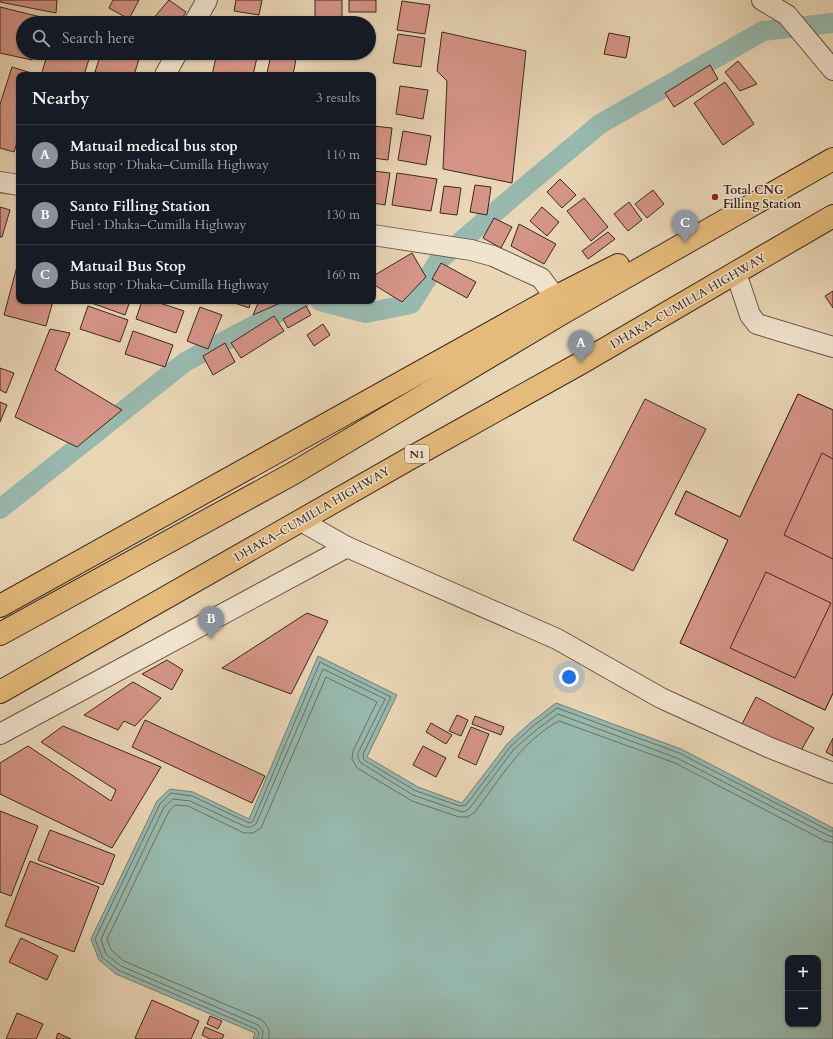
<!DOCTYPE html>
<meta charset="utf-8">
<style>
body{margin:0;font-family:Cardo,serif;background:#242831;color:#f1f3f6}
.controls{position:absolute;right:12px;bottom:12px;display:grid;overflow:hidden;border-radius:8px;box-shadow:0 1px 3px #0004}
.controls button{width:36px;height:36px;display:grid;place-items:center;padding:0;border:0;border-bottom:1px solid #363941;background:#171b24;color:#f1f3f6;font:20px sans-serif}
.you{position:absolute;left:569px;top:677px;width:14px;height:14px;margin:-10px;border:3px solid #fff;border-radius:50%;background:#1a73e8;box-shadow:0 0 0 6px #1a73e833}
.badge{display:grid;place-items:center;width:26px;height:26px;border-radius:50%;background:#8c9099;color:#fff;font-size:13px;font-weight:700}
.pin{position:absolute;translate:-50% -33px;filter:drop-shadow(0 1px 2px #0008)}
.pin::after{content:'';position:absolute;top:21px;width:14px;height:12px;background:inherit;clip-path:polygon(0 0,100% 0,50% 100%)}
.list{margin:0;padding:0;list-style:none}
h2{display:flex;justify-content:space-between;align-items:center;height:52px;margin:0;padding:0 16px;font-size:17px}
h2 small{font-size:13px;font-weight:400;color:#9ea1a6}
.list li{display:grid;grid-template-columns:26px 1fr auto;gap:12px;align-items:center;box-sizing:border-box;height:60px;padding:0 16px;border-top:1px solid #363941}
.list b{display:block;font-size:15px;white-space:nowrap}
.list p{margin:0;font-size:13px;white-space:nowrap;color:#9ea1a6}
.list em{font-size:13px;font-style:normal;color:#9ea1a6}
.icon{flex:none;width:22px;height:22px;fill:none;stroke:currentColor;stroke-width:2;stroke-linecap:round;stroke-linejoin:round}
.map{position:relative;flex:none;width:833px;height:1039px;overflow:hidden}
.search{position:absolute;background:#171b24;box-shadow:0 1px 3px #0004;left:16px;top:16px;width:360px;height:44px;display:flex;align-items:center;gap:10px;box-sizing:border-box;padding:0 14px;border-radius:22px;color:#9ea1a6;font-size:15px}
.panel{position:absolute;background:#171b24;box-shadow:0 1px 3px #0004;left:16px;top:72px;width:360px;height:232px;border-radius:8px}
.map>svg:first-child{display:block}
</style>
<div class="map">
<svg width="833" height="1039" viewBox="0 0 833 1039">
<rect width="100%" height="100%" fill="#e9d6b5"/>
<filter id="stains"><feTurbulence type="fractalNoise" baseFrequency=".005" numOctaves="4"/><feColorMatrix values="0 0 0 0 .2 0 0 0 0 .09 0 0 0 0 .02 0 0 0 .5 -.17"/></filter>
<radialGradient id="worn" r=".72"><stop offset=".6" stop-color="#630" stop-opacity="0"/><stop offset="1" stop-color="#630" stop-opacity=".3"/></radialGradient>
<path fill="#97b9ae" stroke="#737f75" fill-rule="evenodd" d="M318 656 397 695 367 757 418 787 462 803 508 743 530 723 556 703 681 749 833 828V1039H253L255 1033 116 974 99 960 91 939 157 801 170 789 193 792 249 819ZM788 958H818V1024H788Z"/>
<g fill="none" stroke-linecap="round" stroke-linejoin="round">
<g stroke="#6a7067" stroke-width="1">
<polyline points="257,1039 259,1033 256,1029 118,970 102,957 95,939 160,804 171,793 192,796 247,822 250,823 253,821 320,662 391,697 363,754 364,760 416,791 460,806 466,805 511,746 533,726 557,708 679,753 830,831 833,831"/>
<polyline points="262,1039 263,1031 258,1025 121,966 106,954 101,939 164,807 173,799 190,801 246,827 251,827 256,824 323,669 385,699 358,753 358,758 361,763 413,795 459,811 464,812 469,809 514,749 536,730 558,714 677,758 827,835 833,837"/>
<path d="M269 1039V1029L262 1020 124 961 111 950 107 939 169 811 175 805 188 806 244 833H253L261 828 326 677 377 702 353 751 352 759 357 768 412 801 459 817H467L474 813C499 781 521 741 559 721L675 763 825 841 833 843"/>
</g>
<g stroke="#97b9ae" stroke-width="20">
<polyline points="320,301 366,313 411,304 439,260 528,184 600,124 763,31 833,23"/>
<polyline points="0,509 185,362 300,301"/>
</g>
</g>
<g fill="#d49486" stroke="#3c2820" fill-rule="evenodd">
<polygon points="0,0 57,0 56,13 0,2"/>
<polygon points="113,0 139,0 129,19 109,8"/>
<polygon points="169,0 186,12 179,23 153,23 151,21"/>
<polygon points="236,0 262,0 259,15 234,11"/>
<rect x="315" y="0" width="27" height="23"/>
<rect x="349" y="0" width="27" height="12"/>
<polygon points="402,1 430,5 425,34 397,30"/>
<polygon points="0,7 41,17 40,23 23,23 23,53 33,53 32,60 0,53"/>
<polygon points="211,19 236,23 210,23"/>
<polygon points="442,32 526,51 512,183 443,169 447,81 437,71"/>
<polygon points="609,33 630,37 626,58 604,54"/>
<polygon points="398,34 425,38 421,67 393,63"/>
<polygon points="48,53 68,53 89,59 84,75 41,75"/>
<polygon points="101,53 141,53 134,75 106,75 95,72"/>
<polygon points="217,53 258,53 253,75 212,75"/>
<polygon points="271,55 296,59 293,75 278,75 267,73"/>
<polygon points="738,61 757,84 740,91 725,72"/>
<polygon points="710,65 718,79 674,107 665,93"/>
<polygon points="12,67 38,75 19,75 19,136 14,152 0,148 0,104"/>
<polygon points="725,82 754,124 723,145 694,103"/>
<polygon points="400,86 428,90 423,119 396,114"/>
<polygon points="373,126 392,128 388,160 373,158"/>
<polygon points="403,131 431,136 426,165 398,160"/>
<polygon points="373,171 390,173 385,205 373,203"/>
<polygon points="397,173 437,179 431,211 392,205"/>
<polygon points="560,179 576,195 562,208 547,192"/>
<polygon points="475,185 491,187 487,215 470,212"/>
<polygon points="444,186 461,188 457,215 440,213"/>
<polygon points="653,190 664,204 647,218 635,204"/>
<polygon points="584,198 608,227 591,241 567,211"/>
<polygon points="629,202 642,220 628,231 614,214"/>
<polygon points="0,207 10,210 2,237 0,237"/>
<polygon points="542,207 559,222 547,236 530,221"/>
<polygon points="494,218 512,227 501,248 483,238"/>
<polygon points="519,224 556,244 544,264 511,246"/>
<polygon points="608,232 615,239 588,259 582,251"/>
<polygon points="412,253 426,277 402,302 373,284 373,276"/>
<polygon points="19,259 19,301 53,301 46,326 4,315"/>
<polygon points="441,263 476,282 467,298 432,279"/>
<polygon points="833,291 833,308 825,296"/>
<polygon points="86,301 130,301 125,315"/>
<polygon points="142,301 154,301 184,311 176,333 136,319"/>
<polygon points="236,301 251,301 249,308 235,303"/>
<polygon points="259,301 285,301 253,315"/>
<polygon points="88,306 128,320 120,342 80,329"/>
<polygon points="306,306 311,315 288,328 283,319"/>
<polygon points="200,307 222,315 208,349 187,341"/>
<polygon points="274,316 284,331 241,358 231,343"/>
<polygon points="323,324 330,335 314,346 307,335"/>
<polygon points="50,329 70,333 55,370 122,410 77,447 15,417"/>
<polygon points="133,331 173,345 165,367 125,354"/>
<polygon points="225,343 235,362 213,375 203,356"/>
<polygon points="0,368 14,373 6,393 0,390"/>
<path d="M798 394 833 410V459L822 453 784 535 833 559V693L825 710 680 643 728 540 675 514 686 491 740 517ZM766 572 831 603 795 678 730 648Z"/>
<polygon points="798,394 833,410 833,693 825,710 680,643 728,540 675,514 686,491 740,517"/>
<polygon points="645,399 706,429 633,571 573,540"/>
<polygon points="0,402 7,405 0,422"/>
<polygon points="822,453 833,459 833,559 784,535"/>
<polygon points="766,572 831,603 795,678 730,648"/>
<polygon points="307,613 328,621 291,694 222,668"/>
<polygon points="167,660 183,670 172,690 142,674"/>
<polygon points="133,682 161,698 135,726 124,721 118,730 84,715"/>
<polygon points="756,697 814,728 799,754 742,724"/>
<polygon points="457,715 468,720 461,736 449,731"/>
<polygon points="475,716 504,727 501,735 472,724"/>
<polygon points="145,720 265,776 252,803 132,747"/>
<polygon points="431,723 452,735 446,744 426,732"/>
<polygon points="63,726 161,767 112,848 0,794 0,763 28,746 111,801 116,790 41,742"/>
<polygon points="471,727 489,734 476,765 458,757"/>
<polygon points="833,738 833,756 826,752"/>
<polygon points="423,746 446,758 436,777 413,765"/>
<polygon points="0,811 38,826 11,896 0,892"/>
<polygon points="50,830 115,855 103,885 38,860"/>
<polygon points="30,861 99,887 74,952 5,926"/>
<polygon points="21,938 58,956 47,980 9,962"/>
<polygon points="152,1000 199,1021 191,1039 138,1039 135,1038"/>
<polygon points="17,1013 43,1024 36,1039 6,1039"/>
<polygon points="210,1016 222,1021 218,1029 207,1024"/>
<polygon points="205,1027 224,1035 222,1039 210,1039 202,1035"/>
<polygon points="58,1033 71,1039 56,1039"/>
</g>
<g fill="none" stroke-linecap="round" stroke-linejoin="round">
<g stroke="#675445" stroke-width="22">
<g id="street">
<polyline points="762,0 787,15 833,70"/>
<polyline points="194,23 207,0"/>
<polyline points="165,75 177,53"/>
<polyline points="0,182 19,185"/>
<polyline points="373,235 471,250 493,256 541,278 555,297"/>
<polyline points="736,273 750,315 757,324 833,347"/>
<polyline points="301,521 347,547 557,639 661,698 768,747 833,773"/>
<polyline points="0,734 347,547"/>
</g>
</g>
<g stroke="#3c2820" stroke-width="24">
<g id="highway">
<polyline points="0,606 555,297 618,265"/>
<polyline points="0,634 292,474 566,311 833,159"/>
<polyline points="0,692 407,460 581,363 833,216"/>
</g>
</g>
<use href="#street" stroke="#f1e4cf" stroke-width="20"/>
<use href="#highway" stroke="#e4bb7a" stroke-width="22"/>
</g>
<circle fill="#8f2418" stroke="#f1e4cf" stroke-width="1.5" cx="715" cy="197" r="4"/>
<g text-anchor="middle" stroke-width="3" stroke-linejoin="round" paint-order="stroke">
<rect fill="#f1e4cf" stroke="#726054" stroke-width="1" x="405" y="445" width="24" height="18" rx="3"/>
<g font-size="11" font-weight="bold" fill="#3c2820">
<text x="417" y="458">N1</text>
</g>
<g font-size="12" font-weight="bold" fill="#3c2820" stroke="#f1e4cf" text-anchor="start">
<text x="723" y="194">Total CNG<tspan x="723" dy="14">Filling Station</tspan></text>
</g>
<g font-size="12" fill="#3c2820" stroke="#f1e4cf">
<text transform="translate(688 301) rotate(-30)" y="4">DHAKA–CUMILLA HIGHWAY</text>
<text transform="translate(312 514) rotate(-30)" y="4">DHAKA–CUMILLA HIGHWAY</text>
</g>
</g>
<rect width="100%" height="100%" filter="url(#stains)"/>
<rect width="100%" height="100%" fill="url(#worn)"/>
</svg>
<div class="controls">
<button>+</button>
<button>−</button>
</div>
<div class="you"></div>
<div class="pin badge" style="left:581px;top:363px">A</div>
<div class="pin badge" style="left:211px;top:639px">B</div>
<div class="pin badge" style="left:685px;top:243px">C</div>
<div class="search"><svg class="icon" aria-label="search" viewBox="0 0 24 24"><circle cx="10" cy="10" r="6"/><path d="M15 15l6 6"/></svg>Search here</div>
<section class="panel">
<h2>Nearby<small>3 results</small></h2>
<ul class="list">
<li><span class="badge">A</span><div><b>Matuail medical bus stop</b><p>Bus stop · Dhaka–Cumilla Highway</p></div><em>110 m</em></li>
<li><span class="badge">B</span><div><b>Santo Filling Station</b><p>Fuel · Dhaka–Cumilla Highway</p></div><em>130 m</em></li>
<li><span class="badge">C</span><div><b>Matuail Bus Stop</b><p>Bus stop · Dhaka–Cumilla Highway</p></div><em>160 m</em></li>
</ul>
</section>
</div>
